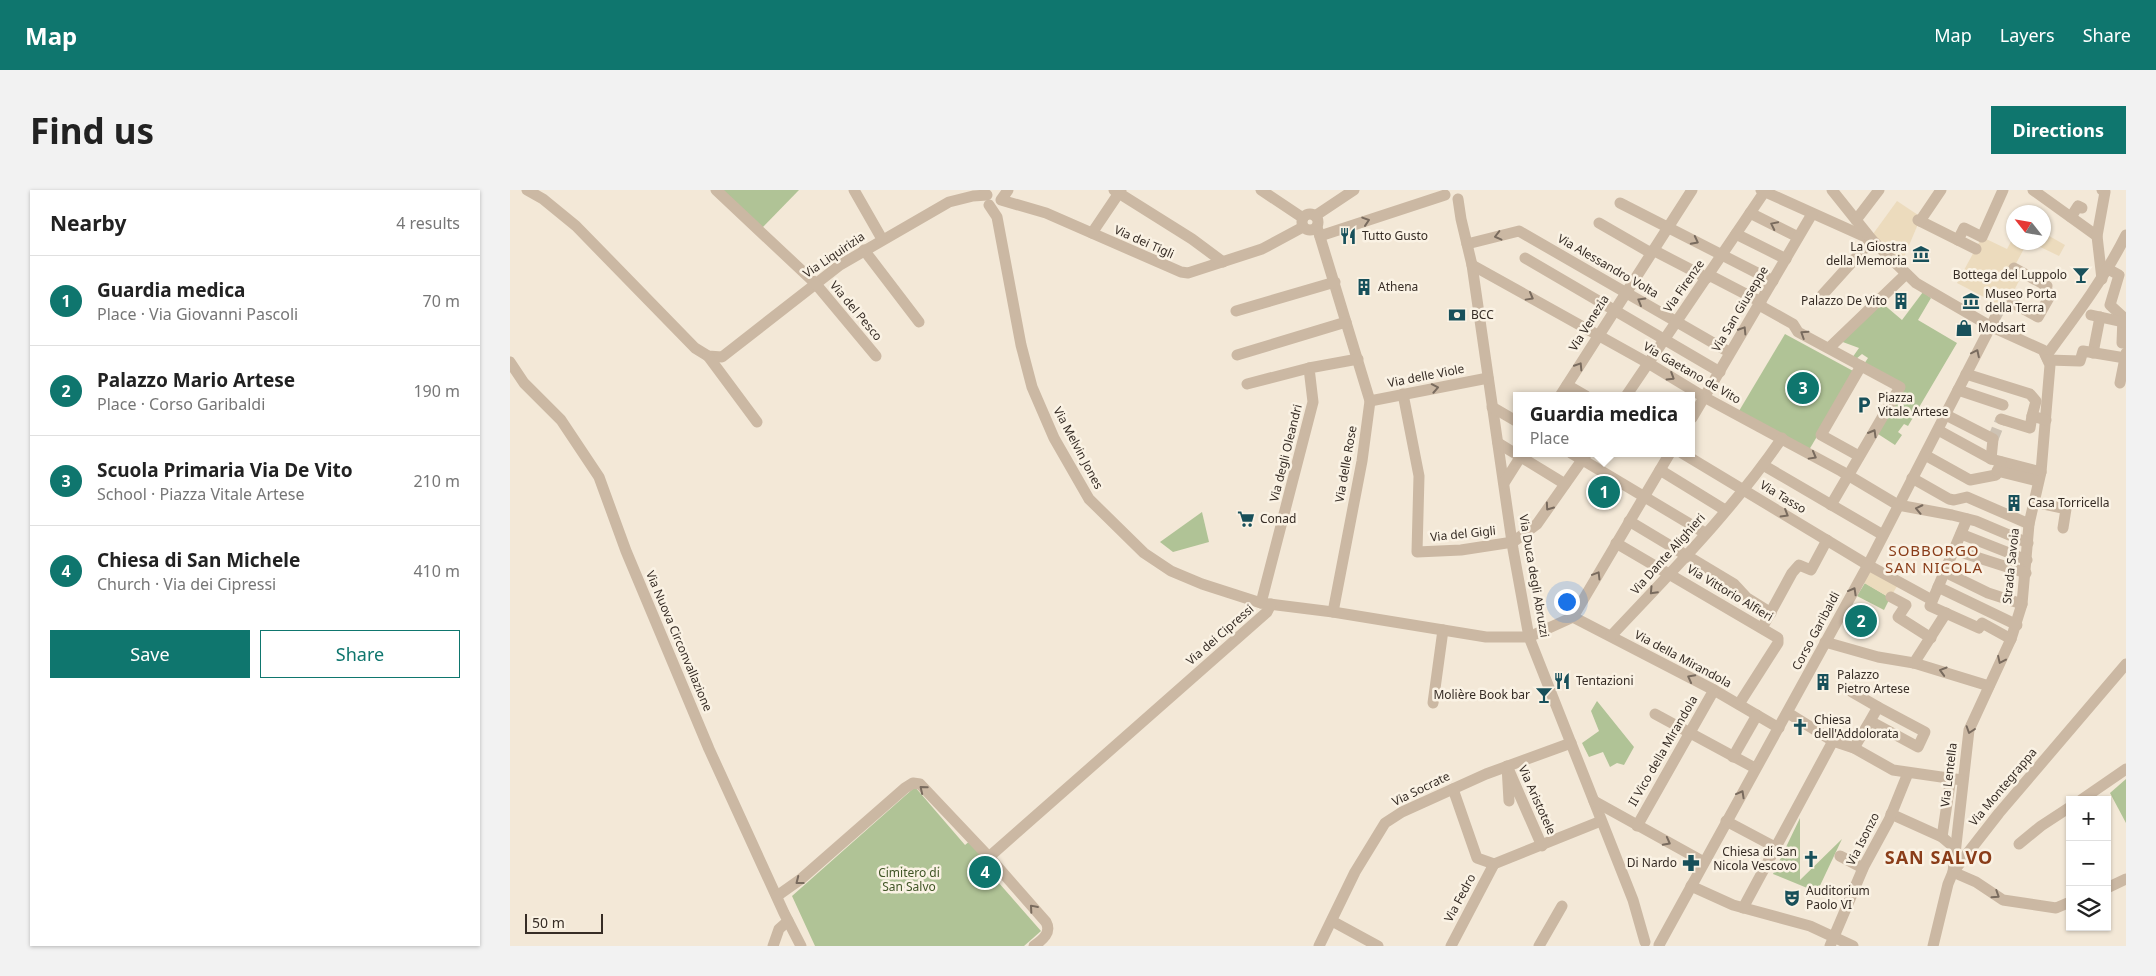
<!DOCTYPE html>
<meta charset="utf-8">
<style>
body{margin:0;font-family:"Noto Sans",sans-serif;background:#f2f2f2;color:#222}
.controls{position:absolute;right:15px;bottom:15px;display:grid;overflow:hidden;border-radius:0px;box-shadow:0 1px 4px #0004}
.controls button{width:45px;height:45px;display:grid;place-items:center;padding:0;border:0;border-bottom:1px solid #e0e0e0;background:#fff;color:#222;font:25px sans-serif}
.compass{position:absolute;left:1496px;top:15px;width:45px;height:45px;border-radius:50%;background:#fff;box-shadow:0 1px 4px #0004;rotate:301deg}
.scale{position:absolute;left:15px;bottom:12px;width:78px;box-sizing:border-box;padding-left:5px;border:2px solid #362c25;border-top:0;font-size:14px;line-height:18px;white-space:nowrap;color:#362c25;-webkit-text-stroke:4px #faf2e4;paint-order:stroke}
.you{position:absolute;left:1056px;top:411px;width:18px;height:18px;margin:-12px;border:4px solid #fff;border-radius:50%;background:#1a73e8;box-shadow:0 0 0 8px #1a73e833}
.badge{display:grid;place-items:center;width:32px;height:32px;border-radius:50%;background:#0f766e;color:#fff;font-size:16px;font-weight:700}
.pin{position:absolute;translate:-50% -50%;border:2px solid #fff;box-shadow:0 1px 5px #0006}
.popup{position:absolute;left:1003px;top:202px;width:182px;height:65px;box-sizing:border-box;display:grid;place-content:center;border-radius:0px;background:#fff;filter:drop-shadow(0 1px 4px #0005);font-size:16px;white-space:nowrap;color:#767676}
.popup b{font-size:19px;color:#222}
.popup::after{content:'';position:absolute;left:50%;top:100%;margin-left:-10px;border:10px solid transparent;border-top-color:#fff}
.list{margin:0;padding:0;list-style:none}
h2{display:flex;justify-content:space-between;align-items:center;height:65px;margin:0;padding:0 20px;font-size:21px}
h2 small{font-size:16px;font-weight:400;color:#767676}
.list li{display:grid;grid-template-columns:32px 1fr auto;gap:15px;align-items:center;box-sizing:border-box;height:90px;padding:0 20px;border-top:1px solid #e0e0e0}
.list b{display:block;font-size:19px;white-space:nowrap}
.list p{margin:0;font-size:16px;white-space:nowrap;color:#767676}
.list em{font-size:16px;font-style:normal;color:#767676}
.actions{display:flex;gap:10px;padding:15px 20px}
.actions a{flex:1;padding:11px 0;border:1px solid #0f766e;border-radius:0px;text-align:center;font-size:18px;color:#0f766e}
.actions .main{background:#0f766e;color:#fff}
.icon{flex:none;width:28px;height:28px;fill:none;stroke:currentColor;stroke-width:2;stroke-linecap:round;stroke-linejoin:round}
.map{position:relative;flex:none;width:1616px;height:756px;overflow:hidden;border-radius:0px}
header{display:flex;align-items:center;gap:30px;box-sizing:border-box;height:70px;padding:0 25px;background:#0f766e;color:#fff}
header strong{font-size:24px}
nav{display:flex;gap:28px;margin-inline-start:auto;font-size:18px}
.intro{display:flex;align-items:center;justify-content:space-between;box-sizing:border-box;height:120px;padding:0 30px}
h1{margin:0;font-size:35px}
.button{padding:12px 22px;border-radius:0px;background:#0f766e;color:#fff;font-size:18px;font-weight:700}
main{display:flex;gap:30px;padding:0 30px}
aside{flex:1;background:#fff;border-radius:0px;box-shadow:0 1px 4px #0004}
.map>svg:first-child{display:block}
</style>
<header>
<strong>Map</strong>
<nav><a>Map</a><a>Layers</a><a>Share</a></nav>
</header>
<div class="intro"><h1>Find us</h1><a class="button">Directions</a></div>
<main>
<aside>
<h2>Nearby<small>4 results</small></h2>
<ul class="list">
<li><span class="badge">1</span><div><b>Guardia medica</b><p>Place · Via Giovanni Pascoli</p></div><em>70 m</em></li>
<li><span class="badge">2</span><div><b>Palazzo Mario Artese</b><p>Place · Corso Garibaldi</p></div><em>190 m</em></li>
<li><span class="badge">3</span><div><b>Scuola Primaria Via De Vito</b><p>School · Piazza Vitale Artese</p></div><em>210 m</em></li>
<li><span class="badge">4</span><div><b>Chiesa di San Michele</b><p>Church · Via dei Cipressi</p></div><em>410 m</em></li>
</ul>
<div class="actions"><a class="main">Save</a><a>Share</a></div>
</aside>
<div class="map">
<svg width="1616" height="756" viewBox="0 0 1616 756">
<rect width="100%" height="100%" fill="#f3e8d7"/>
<g fill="#b0c396">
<polygon points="212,0 289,0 252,38"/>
<polygon points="1413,102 1421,108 1408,130 1447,153 1398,236 1394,234 1388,242 1392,245 1385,255 1368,244 1395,198 1354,174 1358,168 1352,164 1346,169 1342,168 1349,158 1330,151 1372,113 1392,130"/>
<polygon points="1275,144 1345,182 1299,260 1229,221"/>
<polygon points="692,322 699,352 663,362 650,352"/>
<polygon points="1355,393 1380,408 1374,420 1347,406"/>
<polygon points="1087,511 1124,557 1114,575 1107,573 1100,577 1093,562 1079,567 1072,553 1089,541 1081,521"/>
<polygon points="1616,589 1616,633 1600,603"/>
<polygon points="405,597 455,655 461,650 487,678 481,684 531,741 514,756 305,756 282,706"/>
<polygon points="1290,628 1290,690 1332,649 1307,702 1263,684"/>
</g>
<g fill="#ecdbbd">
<polygon points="1387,11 1411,27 1392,72 1363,44"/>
<polygon points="1534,43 1555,55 1549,66 1522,53 1534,52"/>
<polygon points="1472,47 1497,59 1503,48 1504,52 1517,53 1502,81 1511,87 1495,118 1447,93"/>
<polygon points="1358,375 1389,393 1380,408 1349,390"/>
</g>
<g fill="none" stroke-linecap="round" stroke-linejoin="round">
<g stroke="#cdc2b3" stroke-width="11" stroke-dasharray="11 5.5" stroke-linecap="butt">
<polyline points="1485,128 1491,117"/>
<polyline points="1483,249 1491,229"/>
</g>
<g stroke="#cbb8a3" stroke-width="11">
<polyline points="17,0 33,9 66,36 185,158 198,166 212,167 330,75 439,12 463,6 477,5"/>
<polyline points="206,0 305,93 366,166"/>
<polyline points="344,0 372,49"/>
<polyline points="498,0 491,10 536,23 671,82 678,83 752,59 793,37"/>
<polyline points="604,0 682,49 713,72"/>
<polyline points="751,0 793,28"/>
<polyline points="1251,0 1360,49"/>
<polyline points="1322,0 1362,50 1406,93 1480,136 1533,160 1540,175 1531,282 1519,334 1512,414 1501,449 1459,540 1443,682 1466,692 1493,710 1546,718 1560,712"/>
<polyline points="1523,0 1587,46"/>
<polyline points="948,9 951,29 962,75 1003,359 1019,447 1123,710 1135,752"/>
<polyline points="1110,13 1263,91"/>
<polyline points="479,15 487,27 511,155 522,197 544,248 579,309 634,363 661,381 692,394 751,413 823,422 976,447 1019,447 1063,427"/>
<polyline points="1240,23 1288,47"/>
<circle cx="800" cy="32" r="8"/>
<polyline points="805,26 844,0"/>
<polyline points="1561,27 1568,16 1572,18"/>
<polyline points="1346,30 1369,0"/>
<polyline points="1408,30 1466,59"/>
<polyline points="1410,31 1431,0"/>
<polyline points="1089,33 1141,63"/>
<polyline points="807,37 860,211 852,271 823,422"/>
<polyline points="582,43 611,0"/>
<polyline points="1226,44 1276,69"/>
<polyline points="810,46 935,5"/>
<polyline points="1448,50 1454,38 1472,47 1493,0"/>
<polyline points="957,54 1009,41 1219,162"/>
<polyline points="354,60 409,132"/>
<polyline points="1143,60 1197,88"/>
<polyline points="1015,68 1210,182"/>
<polyline points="962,75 1138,173 1194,207 1331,281 1388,315 1442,325 1466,331 1518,353"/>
<polyline points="1598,79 1609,85 1600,115 1613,127 1612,153 1616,153"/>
<polyline points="1199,85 1251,112"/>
<polyline points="1592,89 1587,46 1595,2 1592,0"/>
<polyline points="1499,111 1528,127 1541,104 1535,100 1537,96 1504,78"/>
<polyline points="1306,112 1362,50"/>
<polyline points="1249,115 1283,134 1288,142 1390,197 1321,315"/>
<polyline points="726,121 825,92"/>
<polyline points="1581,125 1613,132"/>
<polyline points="1319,158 1396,84"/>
<polyline points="1583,163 1590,127"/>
<polyline points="727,165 836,132"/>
<polyline points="198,166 247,232"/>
<path d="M1536 166C1565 127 1594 89 1616 45"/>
<polyline points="1538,170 1570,171 1573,161 1615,168"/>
<polyline points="0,172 14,193 51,230 89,287 116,361 199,559 274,723 291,756"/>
<polyline points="1456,184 1520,204 1526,211 1522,226 1536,230"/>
<polyline points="1610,193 1616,163"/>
<polyline points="737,194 799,178"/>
<polyline points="1057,195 1076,206"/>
<polyline points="1448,200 1493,215"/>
<polyline points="893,204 909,286 907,362 951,360 1003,352 1027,334 1077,263"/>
<polyline points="1050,206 1182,0"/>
<polyline points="1116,206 1255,1"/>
<polyline points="860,211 978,188"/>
<polyline points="982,217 1006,231"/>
<polyline points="1436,225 1483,249 1481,269"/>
<polyline points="1182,228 1302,24"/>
<polyline points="1491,229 1520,238 1522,226"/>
<polyline points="1428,240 1481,269 1531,282"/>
<polyline points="988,253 1055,294"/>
<polyline points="1061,263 1195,343"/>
<polyline points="1172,263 1358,375 1422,410"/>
<polyline points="1415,265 1460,290 1486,285 1491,272"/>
<polyline points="1349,266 1311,245 1351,176"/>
<polyline points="1253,275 1373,345"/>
<polyline points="1150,280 1215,320"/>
<polyline points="1487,281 1528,291"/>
<polyline points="1402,288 1439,309 1444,310 1457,307 1519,334"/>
<polyline points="994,293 1013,263"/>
<polyline points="1524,312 1556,319 1553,338"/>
<polyline points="1457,329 1420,416 1469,438 1472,433 1501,449"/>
<polyline points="1119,331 1224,394 1237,408 1261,423"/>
<polyline points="1451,344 1517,370"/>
<polyline points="1106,353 1268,448 1268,453 1229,514"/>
<polyline points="1444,360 1516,383"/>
<polyline points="1435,382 1478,403 1512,414"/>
<polyline points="1428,397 1507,435"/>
<polyline points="1381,407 1396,415 1388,427 1421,448"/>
<polyline points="751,413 803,212 799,178 848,169"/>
<polyline points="1063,427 1204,500 1269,538"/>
<polyline points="1063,427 1160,263"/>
<polyline points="1252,438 1282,383 1289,375 1301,380 1317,350"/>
<path d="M1101 446C1160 383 1223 320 1272 248"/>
<polyline points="1315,452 1368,467 1404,473 1479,496"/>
<polyline points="1404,473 1436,423"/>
<polyline points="1342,502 1368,517"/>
<polyline points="923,513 933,440"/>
<polyline points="1278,523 1323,551 1344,558 1383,580 1452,590"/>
<polyline points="1145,524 1245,578"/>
<polyline points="1344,558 1360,531 1408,557 1415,542 1368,517 1360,531"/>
<polyline points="1223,567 1247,525"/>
<polyline points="943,599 967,668 984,674"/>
<polyline points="1571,610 1616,579"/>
<polyline points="999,611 997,576 1032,656"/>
<polyline points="1084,611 1194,672"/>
<polyline points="1381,624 1432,647 1445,658"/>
<polyline points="1216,631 1265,657"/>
<polyline points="1127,636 1204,500"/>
<polyline points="1432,647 1441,587"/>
<polyline points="1509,654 1531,636 1560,617"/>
<polyline points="1330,666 1353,678"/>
<polyline points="479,667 757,422 761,414"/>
<polyline points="984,674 1091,631"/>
<polyline points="1181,696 1223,715 1300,736 1343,756"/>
<polyline points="1597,698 1616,689"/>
<path d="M267 706 291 689 395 598 403 593 410 594 479 667 536 732C542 743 532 750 524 756"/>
<polyline points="1233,718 1323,551"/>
<polyline points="822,731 868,756"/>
<polyline points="1149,755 1358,375 1485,128"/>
<polyline points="263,756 269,739 278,731"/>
<polyline points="809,756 845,682 875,633 892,622 976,584 1061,553"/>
<polyline points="941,756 984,674"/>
<polyline points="1029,756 1052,716"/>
<polyline points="1320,756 1354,676 1379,630 1398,583"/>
<polyline points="1423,756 1438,694 1443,682 1489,623 1616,474"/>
</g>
</g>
<defs><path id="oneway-chevron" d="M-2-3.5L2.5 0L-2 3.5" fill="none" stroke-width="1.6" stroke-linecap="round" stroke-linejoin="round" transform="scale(1.25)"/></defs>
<g stroke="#796b5e">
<use href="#oneway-chevron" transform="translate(856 31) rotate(-18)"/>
<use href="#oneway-chevron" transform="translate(1264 35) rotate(-154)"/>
<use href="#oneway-chevron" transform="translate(988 46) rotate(166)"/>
<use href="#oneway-chevron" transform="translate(1185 51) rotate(27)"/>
<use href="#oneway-chevron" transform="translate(1020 107) rotate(29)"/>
<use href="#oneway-chevron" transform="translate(1131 111) rotate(-150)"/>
<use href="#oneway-chevron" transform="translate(1233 140) rotate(-58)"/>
<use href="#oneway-chevron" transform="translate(1294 144) rotate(-147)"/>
<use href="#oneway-chevron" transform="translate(1466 163) rotate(-64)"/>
<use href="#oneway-chevron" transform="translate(1069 176) rotate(-58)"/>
<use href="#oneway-chevron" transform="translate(1161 187) rotate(32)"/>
<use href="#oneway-chevron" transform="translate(925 198) rotate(-11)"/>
<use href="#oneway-chevron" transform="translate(1363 243) rotate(-60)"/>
<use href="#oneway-chevron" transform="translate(1303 266) rotate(29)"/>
<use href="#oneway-chevron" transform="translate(1039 317) rotate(125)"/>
<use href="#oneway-chevron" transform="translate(1409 319) rotate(-168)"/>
<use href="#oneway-chevron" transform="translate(1275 324) rotate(31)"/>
<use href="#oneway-chevron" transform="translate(1087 385) rotate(-59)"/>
<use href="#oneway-chevron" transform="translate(1143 401) rotate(133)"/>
<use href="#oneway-chevron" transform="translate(1343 401) rotate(-61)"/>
<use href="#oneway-chevron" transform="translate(1491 470) rotate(115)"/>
<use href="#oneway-chevron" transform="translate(1433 481) rotate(-164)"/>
<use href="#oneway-chevron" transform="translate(1181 488) rotate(-152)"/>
<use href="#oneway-chevron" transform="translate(1460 540) rotate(108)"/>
<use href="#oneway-chevron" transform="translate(413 599) rotate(-141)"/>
<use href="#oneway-chevron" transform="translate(1231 604) rotate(-61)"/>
<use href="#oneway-chevron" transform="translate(1157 652) rotate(28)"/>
<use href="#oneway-chevron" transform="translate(289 691) rotate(142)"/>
<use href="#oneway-chevron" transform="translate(1486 705) rotate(33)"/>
<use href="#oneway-chevron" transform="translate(523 718) rotate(-131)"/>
</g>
<defs>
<g id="restaurant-bare" transform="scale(1.35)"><path d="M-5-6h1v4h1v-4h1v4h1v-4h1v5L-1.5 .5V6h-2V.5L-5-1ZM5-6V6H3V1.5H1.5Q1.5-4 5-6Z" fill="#18505a" stroke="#faf2e4" stroke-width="2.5" paint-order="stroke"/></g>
<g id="museum-bare" transform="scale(1.35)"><path d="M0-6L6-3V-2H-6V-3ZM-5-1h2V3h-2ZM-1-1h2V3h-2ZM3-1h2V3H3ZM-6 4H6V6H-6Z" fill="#18505a" stroke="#faf2e4" stroke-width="2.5" paint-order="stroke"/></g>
<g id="bar-bare" transform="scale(1.35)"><path d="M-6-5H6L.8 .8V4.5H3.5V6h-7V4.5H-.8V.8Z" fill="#18505a" stroke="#faf2e4" stroke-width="2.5" paint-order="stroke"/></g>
<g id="building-bare" transform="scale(1.35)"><path d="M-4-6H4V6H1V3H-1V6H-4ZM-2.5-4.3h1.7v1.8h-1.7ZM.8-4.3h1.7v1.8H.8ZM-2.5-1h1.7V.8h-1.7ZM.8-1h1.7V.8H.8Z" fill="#18505a" stroke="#faf2e4" stroke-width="2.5" paint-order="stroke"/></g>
<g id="bank-bare" transform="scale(1.35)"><path d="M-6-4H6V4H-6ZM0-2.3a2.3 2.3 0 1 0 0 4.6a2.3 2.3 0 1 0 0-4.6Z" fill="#18505a" stroke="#faf2e4" stroke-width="2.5" paint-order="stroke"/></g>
<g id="shop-bare" transform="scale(1.35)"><path d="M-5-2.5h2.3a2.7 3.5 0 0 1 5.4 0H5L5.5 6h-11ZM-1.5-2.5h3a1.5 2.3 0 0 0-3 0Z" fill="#18505a" stroke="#faf2e4" stroke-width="2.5" paint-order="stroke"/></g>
<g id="parking-bare" transform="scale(1.35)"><path d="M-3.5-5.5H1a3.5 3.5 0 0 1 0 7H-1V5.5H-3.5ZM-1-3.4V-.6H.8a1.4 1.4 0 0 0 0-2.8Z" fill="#18505a" stroke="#faf2e4" stroke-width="2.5" paint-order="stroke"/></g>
<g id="supermarket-bare" transform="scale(1.35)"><path d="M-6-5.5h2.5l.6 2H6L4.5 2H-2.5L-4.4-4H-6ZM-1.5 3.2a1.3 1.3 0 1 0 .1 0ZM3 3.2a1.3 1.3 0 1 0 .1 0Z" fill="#18505a" stroke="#faf2e4" stroke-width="2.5" paint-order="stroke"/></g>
<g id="church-bare" transform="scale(1.35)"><path d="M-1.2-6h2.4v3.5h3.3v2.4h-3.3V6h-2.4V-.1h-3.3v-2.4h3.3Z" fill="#18505a" stroke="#faf2e4" stroke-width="2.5" paint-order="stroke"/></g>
<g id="pharmacy-bare" transform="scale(1.35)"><path d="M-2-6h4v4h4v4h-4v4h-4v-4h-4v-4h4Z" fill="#18505a" stroke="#faf2e4" stroke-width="2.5" paint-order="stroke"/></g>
<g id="theatre-bare" transform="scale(1.35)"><path d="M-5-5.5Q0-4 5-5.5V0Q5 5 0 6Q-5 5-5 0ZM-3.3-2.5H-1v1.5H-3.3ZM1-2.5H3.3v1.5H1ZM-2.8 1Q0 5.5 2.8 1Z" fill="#18505a" stroke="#faf2e4" stroke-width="2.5" paint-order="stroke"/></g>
</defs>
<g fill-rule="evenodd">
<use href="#restaurant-bare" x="838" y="46"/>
<use href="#museum-bare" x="1411" y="64"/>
<use href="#bar-bare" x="1571" y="85"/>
<use href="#building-bare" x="854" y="97"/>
<use href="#building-bare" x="1391" y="111"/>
<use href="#museum-bare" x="1461" y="111"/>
<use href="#bank-bare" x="947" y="125"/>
<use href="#shop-bare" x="1454" y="138"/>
<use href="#parking-bare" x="1354" y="215"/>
<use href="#building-bare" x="1504" y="313"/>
<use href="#supermarket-bare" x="736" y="329"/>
<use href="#restaurant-bare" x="1052" y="491"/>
<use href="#building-bare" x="1313" y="492"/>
<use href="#bar-bare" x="1034" y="505"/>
<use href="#church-bare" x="1290" y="537"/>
<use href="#church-bare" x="1301" y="669"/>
<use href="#pharmacy-bare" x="1181" y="673"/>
<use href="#theatre-bare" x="1282" y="708"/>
</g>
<g text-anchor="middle" stroke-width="5" stroke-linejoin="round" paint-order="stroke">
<g font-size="12" fill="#362c25" stroke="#faf2e4" text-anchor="start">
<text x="852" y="50">Tutto Gusto</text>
<text x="1397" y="61" text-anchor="end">La Giostra<tspan x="1397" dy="14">della Memoria</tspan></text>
<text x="1557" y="89" text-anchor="end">Bottega del Luppolo</text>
<text x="868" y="101">Athena</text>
<text x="1475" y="108">Museo Porta<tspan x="1475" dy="14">della Terra</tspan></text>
<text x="1377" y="115" text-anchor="end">Palazzo De Vito</text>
<text x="961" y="129">BCC</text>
<text x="1468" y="142">Modsart</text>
<text x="1368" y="212">Piazza<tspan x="1368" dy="14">Vitale Artese</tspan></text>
<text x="1518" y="317">Casa Torricella</text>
<text x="750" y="333">Conad</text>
<text x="1327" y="489">Palazzo<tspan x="1327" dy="14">Pietro Artese</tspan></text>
<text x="1066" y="495">Tentazioni</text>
<text x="1020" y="509" text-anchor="end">Molière Book bar</text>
<text x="1304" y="534">Chiesa<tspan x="1304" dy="14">dell'Addolorata</tspan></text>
<text x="1287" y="666" text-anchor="end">Chiesa di San<tspan x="1287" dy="14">Nicola Vescovo</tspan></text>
<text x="1167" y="677" text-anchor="end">Di Nardo</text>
<text x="1296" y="705">Auditorium<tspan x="1296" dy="14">Paolo VI</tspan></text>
</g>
<g font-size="12" fill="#362c25" stroke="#faf2e4">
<text transform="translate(634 52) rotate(24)" y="4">Via dei Tigli</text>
<text transform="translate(324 65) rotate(-34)" y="4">Via Liquirizia</text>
<text transform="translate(1098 76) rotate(30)" y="4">Via Alessandro Volta</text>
<text transform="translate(1174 96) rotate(-55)" y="4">Via Firenze</text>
<text transform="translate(1230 119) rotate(-59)" y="4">Via San Giuseppe</text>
<text transform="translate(346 121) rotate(50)" y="4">Via del Pesco</text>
<text transform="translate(1079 133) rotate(-58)" y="4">Via Venezia</text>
<text transform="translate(1182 183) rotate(30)" y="4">Via Gaetano de Vito</text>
<text transform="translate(916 186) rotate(-11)" y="4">Via delle Viole</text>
<text transform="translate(568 258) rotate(62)" y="4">Via Melvin Jones</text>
<text transform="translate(776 263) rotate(-76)" y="4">Via degli Oleandri</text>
<text transform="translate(836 274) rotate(-80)" y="4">Via delle Rose</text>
<text transform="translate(1273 307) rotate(31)" y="4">Via Tasso</text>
<text transform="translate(953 344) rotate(-6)" y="4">Via del Gigli</text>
<text transform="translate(1158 364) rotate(-48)" y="4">Via Dante Alighieri</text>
<text transform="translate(1501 376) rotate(-84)" y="4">Strada Savoia</text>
<text transform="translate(1024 386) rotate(80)" y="4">Via Duca degli Abruzzi</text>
<text transform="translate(1220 403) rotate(31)" y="4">Via Vittorio Alfieri</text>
<text transform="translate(1306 441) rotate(-62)" y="4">Corso Garibaldi</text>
<text transform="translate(710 445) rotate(-41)" y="4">Via dei Cipressi</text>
<text transform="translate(169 451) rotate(67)" y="4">Via Nuova Circonvallazione</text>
<text transform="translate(1173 469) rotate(28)" y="4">Via della Mirandola</text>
<text transform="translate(1153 561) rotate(-60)" y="4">II Vico della Mirandola</text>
<text transform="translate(1439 585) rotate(-83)" y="4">Via Lentella</text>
<text transform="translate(1493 597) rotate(-50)" y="4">Via Montegrappa</text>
<text transform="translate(911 599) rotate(-26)" y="4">Via Socrate</text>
<text transform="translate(1027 610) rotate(66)" y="4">Via Aristotele</text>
<text transform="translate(1353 649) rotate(-63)" y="4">Via Isonzo</text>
<text transform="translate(950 708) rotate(-62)" y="4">Via Fedro</text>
</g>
<g font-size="12" fill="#415627" stroke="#faf2e4">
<text x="399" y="687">Cimitero di<tspan x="399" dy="14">San Salvo</tspan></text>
</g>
<g font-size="15" letter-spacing="1" fill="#8a3d19" stroke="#faf2e4">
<text x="1424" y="366">SOBBORGO<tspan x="1424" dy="17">SAN NICOLA</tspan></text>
</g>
<g font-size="18" font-weight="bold" letter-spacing="1" fill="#8a3d19" stroke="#faf2e4">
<text x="1429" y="674">SAN SALVO</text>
</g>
</g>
</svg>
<div class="controls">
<button>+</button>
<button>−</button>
<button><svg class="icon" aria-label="layers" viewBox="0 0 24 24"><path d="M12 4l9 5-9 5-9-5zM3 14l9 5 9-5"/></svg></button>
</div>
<svg class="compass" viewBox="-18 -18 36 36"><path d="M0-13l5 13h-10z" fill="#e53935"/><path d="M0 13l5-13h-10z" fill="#767676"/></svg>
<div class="scale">50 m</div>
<div class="you"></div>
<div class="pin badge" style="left:1094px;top:302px">1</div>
<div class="popup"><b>Guardia medica</b>Place</div>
<div class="pin badge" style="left:1351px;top:431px">2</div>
<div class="pin badge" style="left:1293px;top:198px">3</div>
<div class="pin badge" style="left:475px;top:682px">4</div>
</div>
</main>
